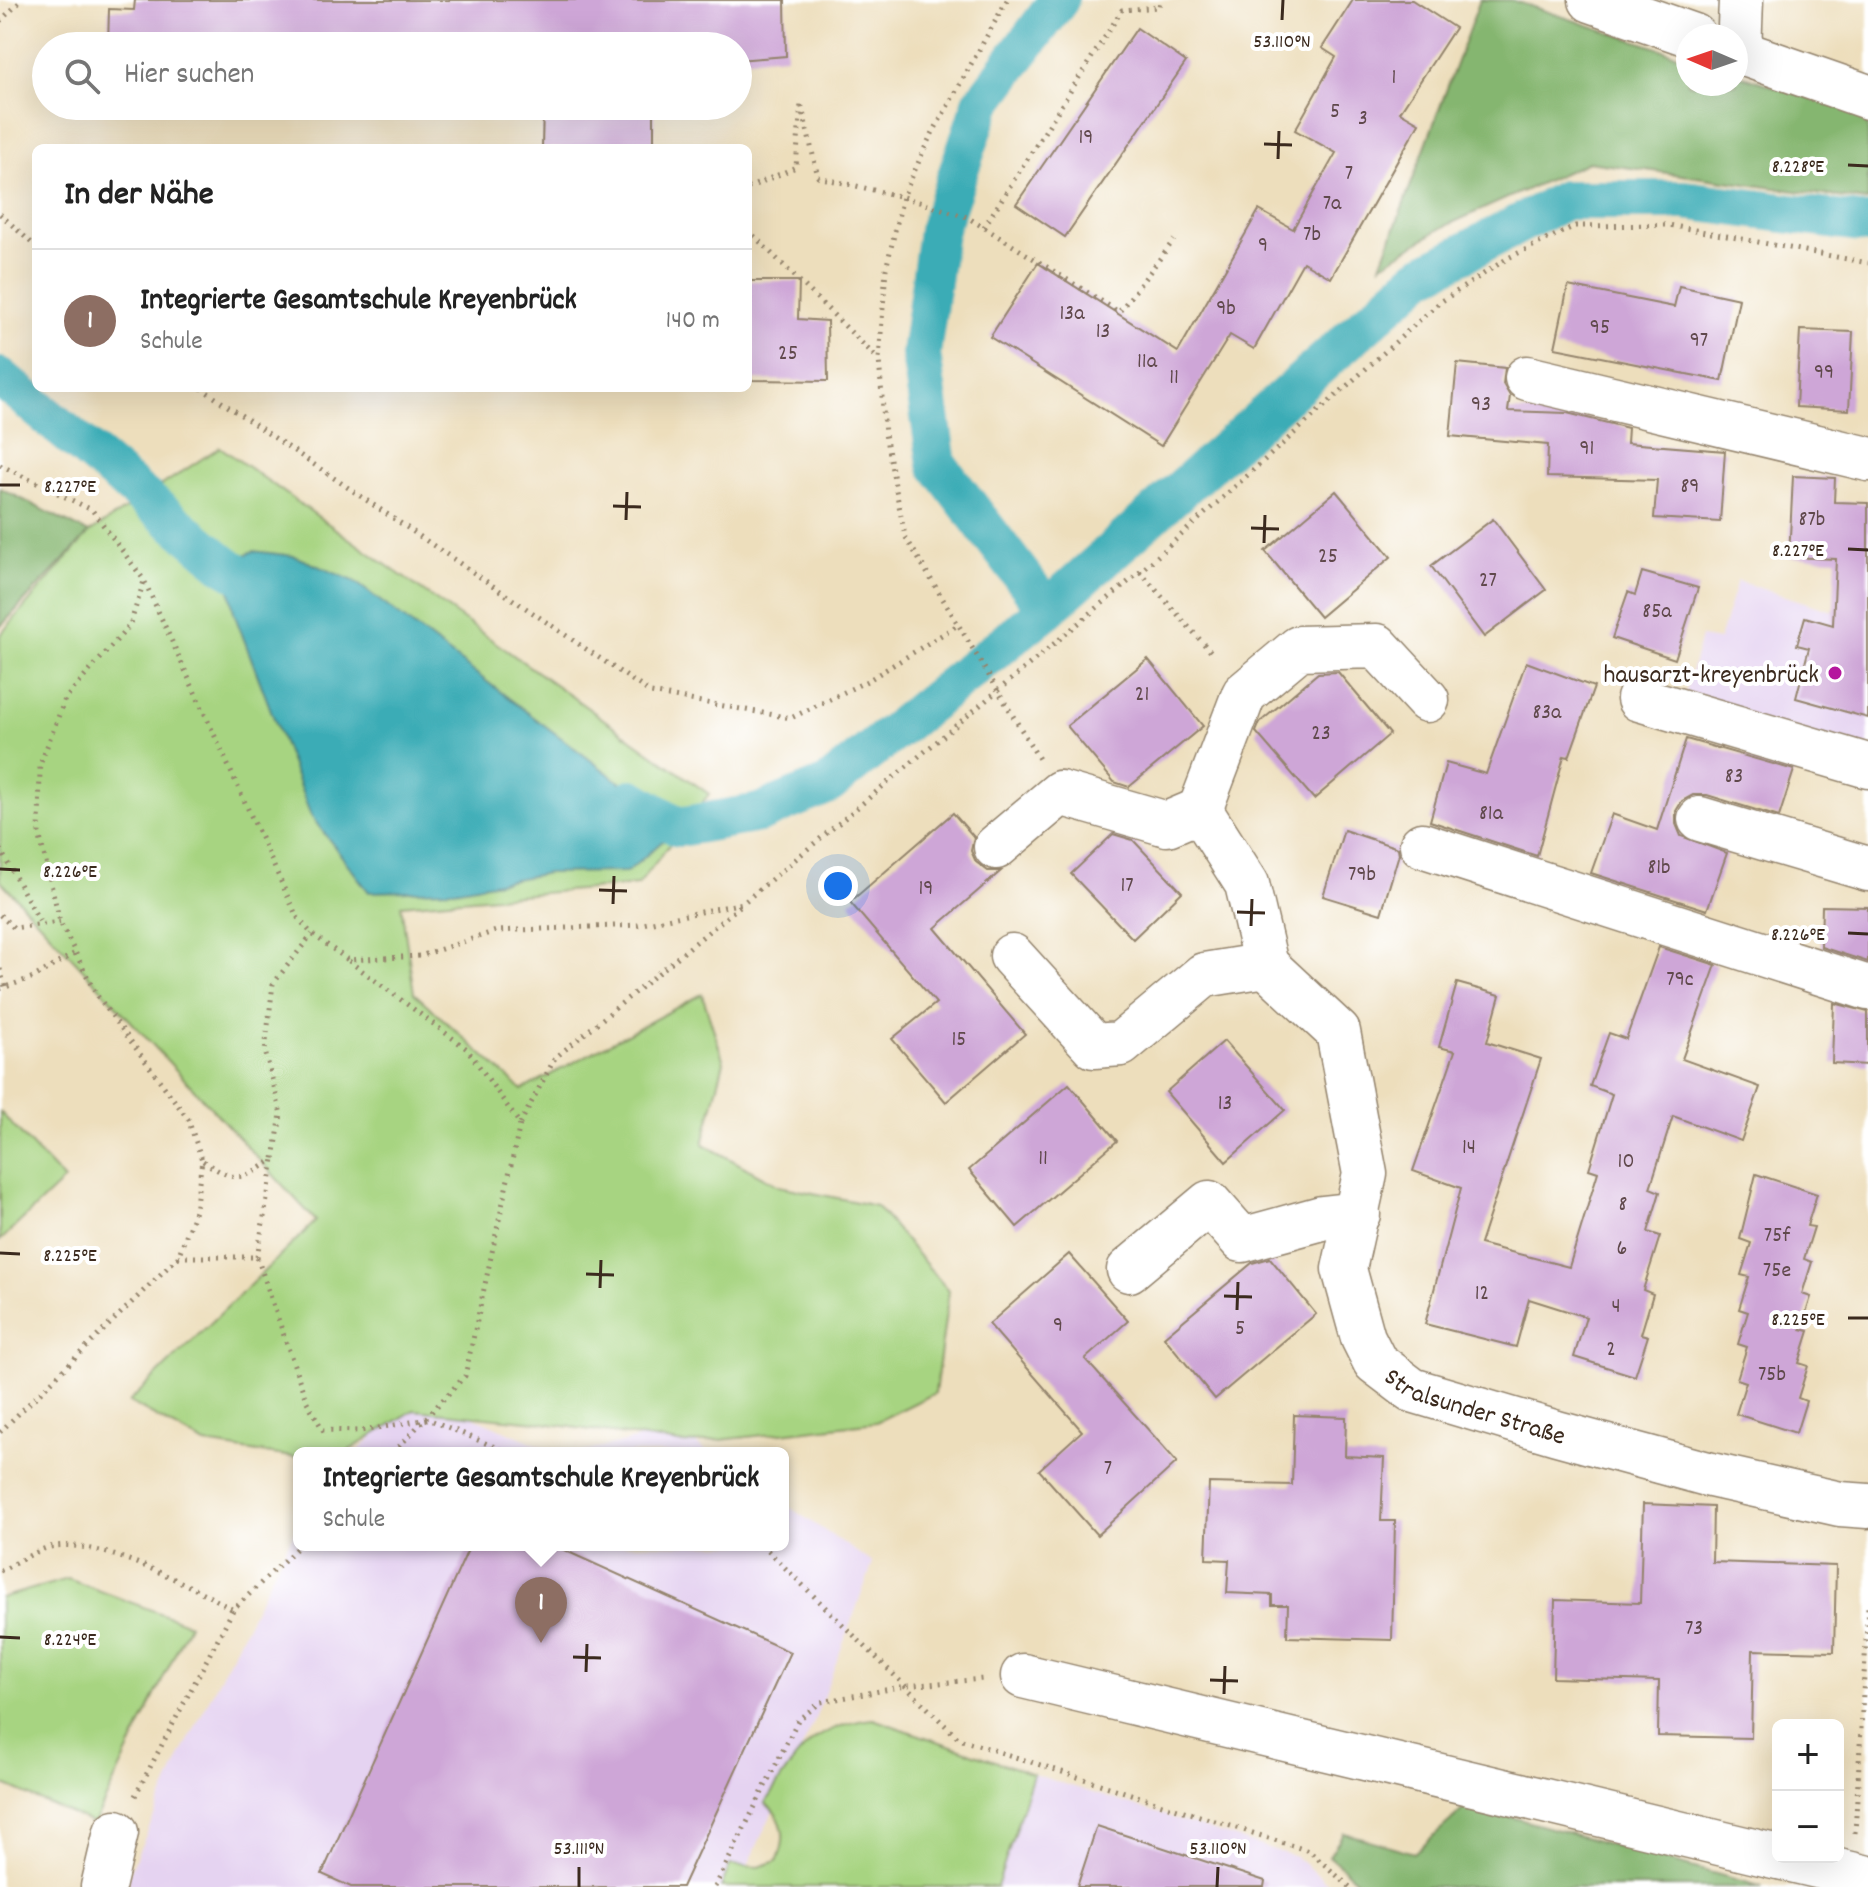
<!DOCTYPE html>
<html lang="de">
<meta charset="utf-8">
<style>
body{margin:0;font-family:Dekko,sans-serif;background:#f6f6f6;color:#222}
.controls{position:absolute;right:24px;bottom:24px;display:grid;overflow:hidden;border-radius:12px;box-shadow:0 8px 32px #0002}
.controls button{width:72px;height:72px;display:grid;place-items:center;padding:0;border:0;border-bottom:2px solid #e0e0e0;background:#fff;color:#222;font:40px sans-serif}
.compass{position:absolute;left:1676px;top:24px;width:72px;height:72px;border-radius:50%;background:#fff;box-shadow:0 8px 32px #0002;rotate:272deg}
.you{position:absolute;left:838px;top:886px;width:28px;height:28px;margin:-20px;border:6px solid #fff;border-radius:50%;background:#1a73e8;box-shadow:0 0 0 12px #1a73e833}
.badge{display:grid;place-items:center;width:52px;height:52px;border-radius:50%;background:#b5179e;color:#fff;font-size:26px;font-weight:700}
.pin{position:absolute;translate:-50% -66px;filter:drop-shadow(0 2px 4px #0008)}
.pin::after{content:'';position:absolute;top:42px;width:28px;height:24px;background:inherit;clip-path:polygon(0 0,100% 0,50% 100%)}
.popup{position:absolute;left:293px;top:1447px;width:496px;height:104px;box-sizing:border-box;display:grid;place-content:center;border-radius:12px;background:#fff;filter:drop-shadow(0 2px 6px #0005);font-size:26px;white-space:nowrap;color:#767676}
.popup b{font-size:30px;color:#222}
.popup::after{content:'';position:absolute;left:50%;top:100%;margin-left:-16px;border:16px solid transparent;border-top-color:#fff}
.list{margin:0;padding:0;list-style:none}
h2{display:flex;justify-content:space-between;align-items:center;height:104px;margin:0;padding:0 32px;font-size:34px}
h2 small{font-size:26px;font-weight:400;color:#767676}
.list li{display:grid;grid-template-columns:52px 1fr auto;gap:24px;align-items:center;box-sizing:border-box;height:144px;padding:0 32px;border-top:2px solid #e0e0e0}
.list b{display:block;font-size:30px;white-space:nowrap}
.list p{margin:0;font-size:26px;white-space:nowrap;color:#767676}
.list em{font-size:26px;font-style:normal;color:#767676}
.icon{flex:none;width:44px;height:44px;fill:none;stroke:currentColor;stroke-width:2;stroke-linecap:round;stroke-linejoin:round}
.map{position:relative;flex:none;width:1868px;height:1887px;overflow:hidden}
.search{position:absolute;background:#fff;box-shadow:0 8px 32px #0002;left:32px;top:32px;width:720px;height:88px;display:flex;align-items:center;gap:20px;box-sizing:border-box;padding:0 28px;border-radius:44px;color:#767676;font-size:30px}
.panel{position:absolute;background:#fff;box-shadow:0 8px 32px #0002;left:32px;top:144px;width:720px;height:248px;border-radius:12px}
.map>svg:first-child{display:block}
</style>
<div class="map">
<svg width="1868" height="1887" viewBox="0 0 1868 1887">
<rect width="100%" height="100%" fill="#fff"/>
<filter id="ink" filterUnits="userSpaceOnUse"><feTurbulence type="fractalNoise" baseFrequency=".0125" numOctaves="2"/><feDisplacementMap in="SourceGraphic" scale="16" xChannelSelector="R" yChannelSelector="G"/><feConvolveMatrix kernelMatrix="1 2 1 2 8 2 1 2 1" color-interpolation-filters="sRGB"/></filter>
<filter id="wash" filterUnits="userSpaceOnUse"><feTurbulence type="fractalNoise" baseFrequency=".006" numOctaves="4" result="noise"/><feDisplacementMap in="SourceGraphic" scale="32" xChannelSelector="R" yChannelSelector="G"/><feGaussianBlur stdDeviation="1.8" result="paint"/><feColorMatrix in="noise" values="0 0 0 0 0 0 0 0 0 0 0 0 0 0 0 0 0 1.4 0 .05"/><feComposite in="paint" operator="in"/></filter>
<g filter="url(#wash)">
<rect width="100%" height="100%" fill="#eddebc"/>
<g fill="#e5d3f1">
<polygon points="1737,581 1868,622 1868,760 1683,701 1701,637 1719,640"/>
<polygon points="418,1393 557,1453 356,1453"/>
<polygon points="676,1430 709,1453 580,1453"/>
<polygon points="783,1503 873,1563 814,1722 738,1887 129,1887 128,1876 181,1755 299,1522 299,1545 783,1545"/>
<polygon points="1033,1774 1296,1857 1332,1887 997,1887"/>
</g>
<g fill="#a7d481" stroke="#717f50" stroke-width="2">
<polygon points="220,447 709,794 638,885 401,905 414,993 522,1090 702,994 724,1062 703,1144 779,1186 876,1206 949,1291 935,1393 876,1422 686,1444 537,1422 414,1410 345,1453 299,1453 299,1458 205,1444 129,1402 316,1221 0,880 0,635 89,533"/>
<polygon points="0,1112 64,1180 0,1241"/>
<polygon points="68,1579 189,1624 94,1824 0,1783 0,1598"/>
<path d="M873 1719 1033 1774 997 1887H721L730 1865 759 1867 777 1861C788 1838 785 1819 765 1803 797 1754 811 1726 873 1719Z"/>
</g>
<g fill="#85b66f" stroke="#607046" stroke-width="2">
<polygon points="1480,0 1512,0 1688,58 1688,84 1736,84 1736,74 1868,117 1868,201 1588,162 1443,227 1381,265"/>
<polygon points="0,488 89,533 0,627"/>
<polygon points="1468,1805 1763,1887 1365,1887 1329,1856 1344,1833 1414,1853"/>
</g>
<polygon fill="#3bacb6" stroke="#3b6b6a" stroke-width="2" points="253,551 294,556 354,581 679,827 627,872 548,873 454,890 369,892 311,816 234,613 225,565"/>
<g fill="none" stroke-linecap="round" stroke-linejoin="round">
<g stroke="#3bacb6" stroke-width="40">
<polyline points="0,377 225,565 271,592"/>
<polyline points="1047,609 937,464 921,354 938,231 982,103 1059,0"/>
<polyline points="632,799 679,827 759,813 829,784 1047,609 1420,276 1565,200 1684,200 1868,224"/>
</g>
</g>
<g id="blocks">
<g fill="#cea6d7">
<polygon points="135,0 785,0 786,56 738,60 738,46 108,46 109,9 134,10"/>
<polygon points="1353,0 1412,0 1455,28 1400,112 1419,123 1331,278 1303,262 1254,349 1230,335 1161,446 990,337 1038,263 1178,352 1259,210 1293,229 1336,153 1295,130 1336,57 1322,48"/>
<polygon points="1137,28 1186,62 1065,237 1016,204"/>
<polygon points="543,106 654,106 654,148 542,148"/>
<polygon points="748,281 799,281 798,319 827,321 828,381 748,380"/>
<polygon points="1568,286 1674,307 1679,286 1739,299 1722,381 1555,348"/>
<polygon points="1800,330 1853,332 1849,410 1796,407"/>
<polygon points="1457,363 1505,368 1503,384 1510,396 1508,411 1567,413 1628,428 1627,443 1725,451 1720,522 1654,518 1657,480 1547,477 1548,445 1450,436"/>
<polygon points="1793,476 1835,478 1834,502 1868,503 1868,718 1796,698 1809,648 1797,645 1805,617 1833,625 1836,559 1789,557"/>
<polygon points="1336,491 1391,557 1320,617 1265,551"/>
<polygon points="1493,519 1546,590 1484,637 1431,566"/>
<polygon points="1642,572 1698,588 1675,659 1612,638 1628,592 1635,595"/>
<polygon points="1148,659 1203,726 1129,787 1114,782 1067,726"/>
<polygon points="1526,662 1594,687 1569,757 1564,756 1537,856 1430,821 1446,763 1486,774"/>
<polygon points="1338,672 1390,734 1314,799 1256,732 1260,722 1318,673"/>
<polygon points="1686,739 1794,770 1779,817 1707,795 1693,795 1682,801 1676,811 1676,824 1681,836 1727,853 1707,910 1591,873 1612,814 1657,830"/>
<polygon points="953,813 974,837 971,851 976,862 988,871 1001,871 935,928 1025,1034 946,1102 892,1039 936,1003 850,902"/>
<polygon points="1344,830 1398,848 1399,854 1381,914 1323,896"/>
<polygon points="1113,834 1133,840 1182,892 1133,939 1071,874"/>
<polygon points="1822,906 1868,907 1868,962 1821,947"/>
<polygon points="1659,947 1716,965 1682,1059 1760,1087 1741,1141 1673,1116 1650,1188 1660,1192 1648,1232 1660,1236 1643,1290 1653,1294 1641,1334 1648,1336 1635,1376 1574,1357 1586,1317 1529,1299 1516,1347 1425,1324 1461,1188 1413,1171 1455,1051 1439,1047 1457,983 1500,995 1487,1042 1541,1059 1480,1244 1569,1267 1598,1172 1589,1169 1612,1094 1590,1086 1609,1033 1626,1039"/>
<polygon points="1834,1003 1868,1012 1868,1065 1832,1063"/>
<polygon points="1224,1041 1285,1110 1226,1162 1166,1092"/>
<polygon points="1069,1084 1117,1141 1017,1227 969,1170"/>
<polygon points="1756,1174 1817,1194 1807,1226 1814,1227 1804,1259 1812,1262 1802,1294 1811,1297 1801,1329 1809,1331 1799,1363 1808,1366 1798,1398 1806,1401 1796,1433 1736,1414 1746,1382 1737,1379 1747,1347 1738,1344 1748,1312 1739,1309 1749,1277 1741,1275 1751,1243 1740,1239"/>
<polygon points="1069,1254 1128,1321 1085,1359 1177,1462 1097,1535 1039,1470 1082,1431 989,1324"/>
<polygon points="1270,1258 1316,1314 1215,1399 1164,1337 1252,1263"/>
<polygon points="1294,1415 1346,1417 1345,1456 1384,1458 1381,1521 1395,1521 1392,1640 1287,1637 1288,1605 1272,1605 1272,1595 1227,1593 1229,1560 1206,1559 1209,1483 1292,1485"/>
<polygon points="1643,1504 1713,1507 1712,1562 1836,1566 1834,1652 1753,1650 1751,1738 1658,1736 1659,1681 1553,1678 1555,1600 1640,1603"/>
<polygon points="470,1545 553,1545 790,1652 682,1887 351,1887 322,1874"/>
<polygon points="1097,1826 1265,1881 1264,1887 1077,1887"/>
</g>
</g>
</g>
<g filter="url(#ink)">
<use href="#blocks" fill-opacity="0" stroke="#94846d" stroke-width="2"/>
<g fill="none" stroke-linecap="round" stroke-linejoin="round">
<g stroke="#94846d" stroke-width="47">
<g id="minor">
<polyline points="1591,0 1694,36"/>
<polyline points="1736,51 1868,97"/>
<polyline points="1739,52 1741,0"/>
<polyline points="1527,378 1868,459"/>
<polyline points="1639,699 1868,766"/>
<polyline points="1200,810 1244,694 1299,648 1377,646 1427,700"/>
<polyline points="1700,819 1868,869"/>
<polyline points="1422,845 1868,988"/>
<polyline points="996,847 1060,793 1167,824 1200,810 1247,884 1266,965"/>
<polyline points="1012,956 1094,1046 1121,1044 1204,975 1266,965"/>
<path id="s1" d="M1266 965 1338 1032 1365 1174 1344 1269 1363 1338 1375 1362 1412 1390 1557 1433 1711 1475 1840 1504 1868 1506"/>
<polyline points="1129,1270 1209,1203 1242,1240 1322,1218 1358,1214"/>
<polyline points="1023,1676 1778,1857"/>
<polyline points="1779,1857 1868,1878"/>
<polyline points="103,1887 116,1832"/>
</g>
</g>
<g stroke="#94846d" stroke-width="5" stroke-dasharray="2 6" stroke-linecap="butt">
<polyline points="1007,0 927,143 903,197 886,269 879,359 885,434 905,536 1039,759"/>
<polyline points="0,21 22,0"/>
<polyline points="748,188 796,167 801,103 818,177 903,197 967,217 1119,312 1174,240"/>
<polyline points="0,214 36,247"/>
<polyline points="984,227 1122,10 1159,7 1160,0"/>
<polyline points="748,230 878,359"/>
<polyline points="201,388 651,693 791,718 869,680 956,626"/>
<polyline points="0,465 92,510 144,580 297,917 312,934 348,960 420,956 496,931 638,925 743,903 1140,572 1439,303 1508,258 1575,226 1669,225 1868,263"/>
<polyline points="1140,572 1211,652"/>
<polyline points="0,849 41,924"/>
<polyline points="0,915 14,928 60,922"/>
<polyline points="349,961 467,1049 520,1124 465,1376 393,1453"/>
<polyline points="0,969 5,987"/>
<polyline points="0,989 34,977 75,953"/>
<polyline points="520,1124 555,1058 741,905"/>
<path d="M203 1161C236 1183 242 1181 274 1159L281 1114 265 1051 273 984 312 934"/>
<polyline points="178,1257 257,1257 306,1400 323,1430 361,1431 428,1419 509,1453"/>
<polyline points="257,1257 274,1159"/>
<polyline points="0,1432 178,1257 195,1211 202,1160 188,1119 96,994 60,922 39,833 40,765 65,699 130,625 144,581"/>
<polyline points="762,1545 959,1739 1309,1851 1350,1887"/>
<path d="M0 1571C16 1564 38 1548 56 1546 100 1540 196 1587 233 1610"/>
<polyline points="135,1796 233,1610 300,1545"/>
<polyline points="1855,1833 1868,1606"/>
<polyline points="715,1887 798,1720 821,1702 906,1686 983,1679"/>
</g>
<use href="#minor" stroke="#fff" stroke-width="44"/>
</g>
</g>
<path fill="none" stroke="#3b2a1e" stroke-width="3" d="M1282 20 1283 0M1264 144 1292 145M1278 159 1279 131M1848 165 1868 166M0 485H20M613 506 641 507M626 520 627 492M1251 528 1279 529M1264 543 1265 515M1848 549 1868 550M0 869 20 870M599 890 627 891M613 904 614 876M1237 912 1265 913M1251 926 1252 899M1848 933 1868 934M0 1253 20 1254M586 1274 614 1275M600 1288 601 1260M1224 1296 1252 1297M1237 1310 1238 1282M1848 1318H1868M0 1637 20 1638M573 1657 601 1658M586 1672 587 1644M1210 1680 1238 1681M1224 1694 1225 1666M579 1887V1867M1217 1887 1218 1867"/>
<circle fill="#b5179e" stroke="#fff" stroke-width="3" cx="1835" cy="673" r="8"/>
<g text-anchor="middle" stroke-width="8" stroke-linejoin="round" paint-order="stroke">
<g font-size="22" fill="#60494c">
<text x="1394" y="83">1</text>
<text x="1335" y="117">5</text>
<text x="1363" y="124">3</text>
<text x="1086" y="143">19</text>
<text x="1349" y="179">7</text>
<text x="1332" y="209">7a</text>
<text x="1312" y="240">7b</text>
<text x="1263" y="251">9</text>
<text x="1226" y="314">9b</text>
<text x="1072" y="319">13a</text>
<text x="1600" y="333">95</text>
<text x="1103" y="337">13</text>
<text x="1699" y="346">97</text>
<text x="788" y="359">25</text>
<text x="1147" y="367">11a</text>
<text x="1824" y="378">99</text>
<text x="1174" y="383">11</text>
<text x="1481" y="410">93</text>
<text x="1587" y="454">91</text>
<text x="1690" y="492">89</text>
<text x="1812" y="525">87b</text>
<text x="1328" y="562">25</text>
<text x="1488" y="586">27</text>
<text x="1657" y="617">85a</text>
<text x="1142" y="700">21</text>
<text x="1547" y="718">83a</text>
<text x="1321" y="739">23</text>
<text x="1734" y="782">83</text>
<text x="1491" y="819">81a</text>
<text x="1659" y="873">81b</text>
<text x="1362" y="880">79b</text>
<text x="1127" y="891">17</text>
<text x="926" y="894">19</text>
<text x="1680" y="985">79c</text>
<text x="959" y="1045">15</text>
<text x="1225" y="1109">13</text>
<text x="1469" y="1153">14</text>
<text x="1043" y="1164">11</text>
<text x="1626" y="1167">10</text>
<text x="1623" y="1210">8</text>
<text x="1777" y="1241">75f</text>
<text x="1622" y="1254">6</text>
<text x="1777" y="1276">75e</text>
<text x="1482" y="1299">12</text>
<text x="1616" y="1312">4</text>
<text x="1058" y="1331">9</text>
<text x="1240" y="1334">5</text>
<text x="1611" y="1355">2</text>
<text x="1772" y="1380">75b</text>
<text x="1108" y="1474">7</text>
<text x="1694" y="1634">73</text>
</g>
<g font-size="26" fill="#3b2a1e" stroke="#fff" text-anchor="end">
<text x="1819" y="682">hausarzt-kreyenbrück</text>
</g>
<g font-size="26" fill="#3b2a1e" stroke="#fff">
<text dy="9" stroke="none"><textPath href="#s1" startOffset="550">Stralsunder Straße</textPath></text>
</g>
</g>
<g font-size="20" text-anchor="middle" fill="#3b2a1e" stroke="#fff" stroke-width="8" stroke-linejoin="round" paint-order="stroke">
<text x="1282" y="47">53.110°N</text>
<text x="1798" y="172">8.228°E</text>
<text x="70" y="492">8.227°E</text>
<text x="1798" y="556">8.227°E</text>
<text x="70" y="877">8.226°E</text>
<text x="1798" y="940">8.226°E</text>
<text x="70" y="1261">8.225°E</text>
<text x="1798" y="1325">8.225°E</text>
<text x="70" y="1645">8.224°E</text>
<text x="579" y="1854">53.111°N</text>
<text x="1218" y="1854">53.110°N</text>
</g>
</svg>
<div class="controls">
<button>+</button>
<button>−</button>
</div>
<svg class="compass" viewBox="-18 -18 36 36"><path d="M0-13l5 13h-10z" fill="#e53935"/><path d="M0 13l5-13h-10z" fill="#767676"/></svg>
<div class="you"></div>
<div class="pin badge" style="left:541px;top:1643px;background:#8d6e63">1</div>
<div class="popup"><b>Integrierte Gesamtschule Kreyenbrück</b>Schule</div>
<div class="search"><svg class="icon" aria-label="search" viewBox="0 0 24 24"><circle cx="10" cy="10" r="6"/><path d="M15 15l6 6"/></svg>Hier suchen</div>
<section class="panel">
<h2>In der Nähe<small></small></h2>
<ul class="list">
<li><span class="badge" style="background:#8d6e63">1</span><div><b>Integrierte Gesamtschule Kreyenbrück</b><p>Schule</p></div><em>140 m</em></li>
</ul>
</section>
</div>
